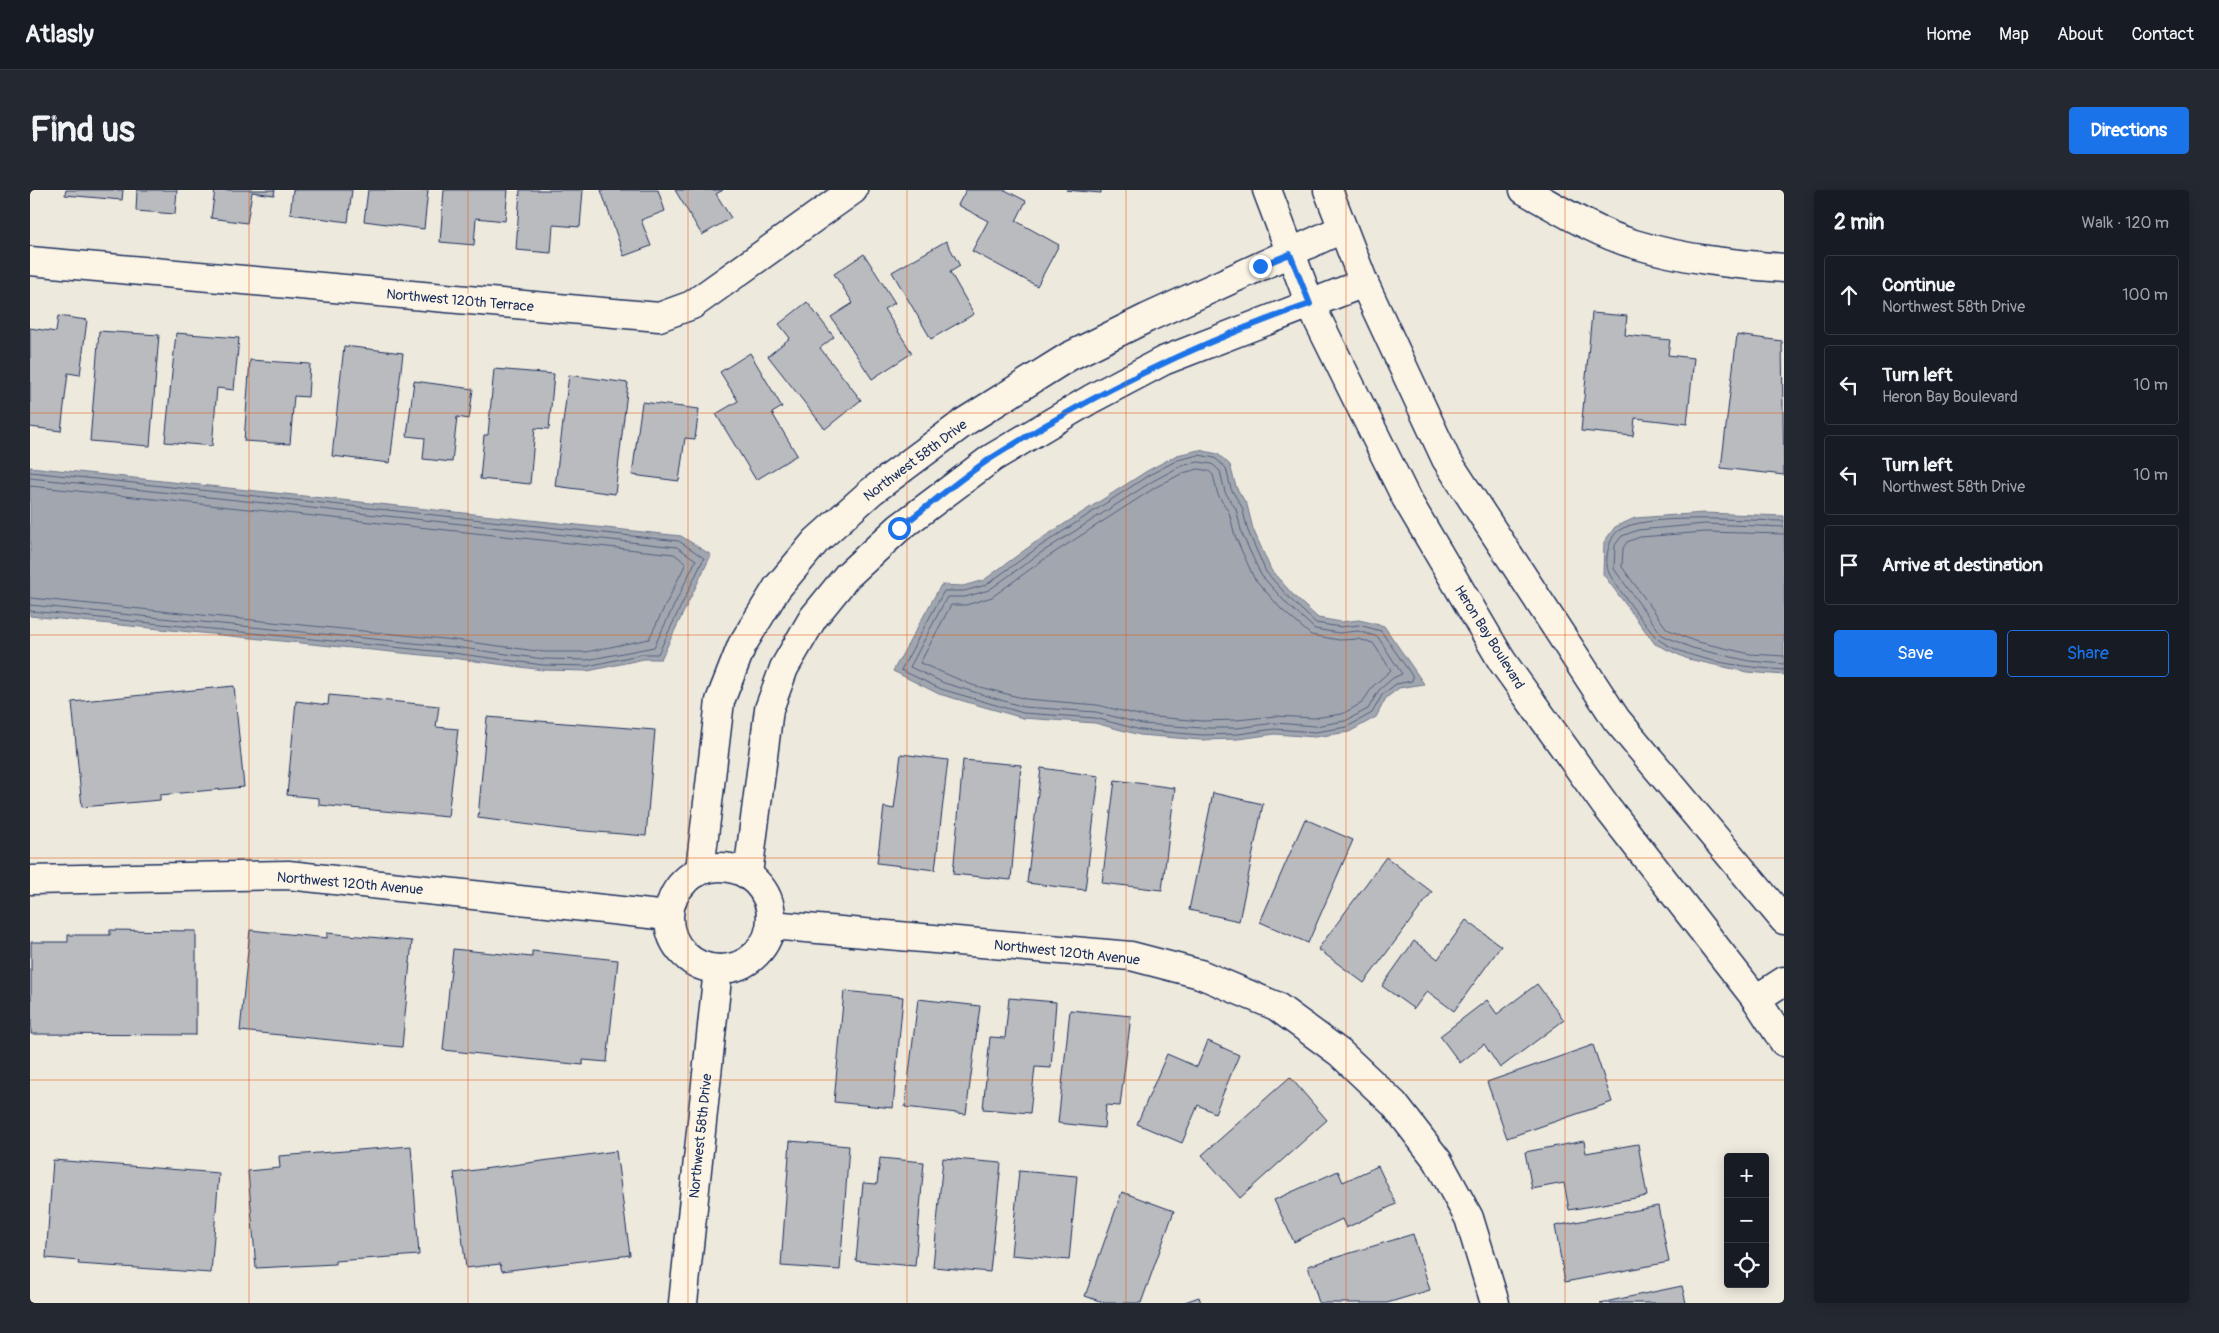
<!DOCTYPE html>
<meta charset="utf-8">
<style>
body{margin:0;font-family:Pangolin,sans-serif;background:#242831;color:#f1f3f6}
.controls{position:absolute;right:15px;bottom:15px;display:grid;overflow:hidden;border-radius:5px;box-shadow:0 2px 12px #0003}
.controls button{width:45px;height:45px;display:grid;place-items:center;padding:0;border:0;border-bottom:1px solid #363941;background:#171b24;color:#f1f3f6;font:25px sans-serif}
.stop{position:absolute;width:15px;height:15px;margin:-11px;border:4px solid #1a73e8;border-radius:50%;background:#fff}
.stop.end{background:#1a73e8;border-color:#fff;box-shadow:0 1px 5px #0008}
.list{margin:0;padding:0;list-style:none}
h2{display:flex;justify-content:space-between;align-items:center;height:65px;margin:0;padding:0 20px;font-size:21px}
h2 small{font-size:16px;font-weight:400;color:#9ea1a6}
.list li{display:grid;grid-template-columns:32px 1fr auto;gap:15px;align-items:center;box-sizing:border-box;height:80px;margin:0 10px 10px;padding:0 10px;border:1px solid #363941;border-radius:5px}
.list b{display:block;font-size:19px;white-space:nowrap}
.list p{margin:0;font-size:16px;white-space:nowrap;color:#9ea1a6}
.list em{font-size:16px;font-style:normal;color:#9ea1a6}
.actions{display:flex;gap:10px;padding:15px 20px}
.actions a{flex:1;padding:11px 0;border:1px solid #1a73e8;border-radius:5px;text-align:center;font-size:18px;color:#1a73e8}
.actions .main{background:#1a73e8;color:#fff}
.icon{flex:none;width:28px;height:28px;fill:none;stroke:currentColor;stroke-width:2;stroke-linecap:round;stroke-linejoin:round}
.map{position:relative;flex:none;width:1754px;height:1113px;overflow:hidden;border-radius:5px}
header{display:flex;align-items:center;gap:30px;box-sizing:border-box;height:70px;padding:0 25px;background:#171b24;border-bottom:1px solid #363941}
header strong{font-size:24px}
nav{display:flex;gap:28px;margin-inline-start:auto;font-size:18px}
.intro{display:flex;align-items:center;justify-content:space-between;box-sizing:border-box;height:120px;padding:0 30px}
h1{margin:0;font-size:35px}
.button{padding:12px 22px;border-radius:5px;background:#1a73e8;color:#fff;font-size:18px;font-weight:700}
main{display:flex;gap:30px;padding:0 30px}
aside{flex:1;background:#171b24;border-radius:5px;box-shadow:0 2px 12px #0003}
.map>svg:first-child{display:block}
</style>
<header>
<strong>Atlasly</strong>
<nav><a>Home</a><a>Map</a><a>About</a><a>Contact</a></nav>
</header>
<div class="intro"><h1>Find us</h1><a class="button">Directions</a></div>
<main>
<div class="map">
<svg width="1754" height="1113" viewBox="0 0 1754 1113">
<rect width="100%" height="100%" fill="#eee9dd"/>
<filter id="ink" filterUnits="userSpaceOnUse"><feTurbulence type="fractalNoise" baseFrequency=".02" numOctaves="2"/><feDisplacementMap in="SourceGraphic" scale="10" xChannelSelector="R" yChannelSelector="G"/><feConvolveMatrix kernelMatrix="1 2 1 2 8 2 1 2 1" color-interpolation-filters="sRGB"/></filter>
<g filter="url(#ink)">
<g fill="#a2a7af" stroke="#6c778f">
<polygon points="1169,260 1188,264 1200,275 1206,297 1217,315 1223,339 1241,380 1265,407 1288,428 1311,432 1329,430 1354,436 1394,494 1369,498 1356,508 1346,527 1319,542 1285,547 1245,544 1208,549 1171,550 1110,545 1065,533 993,528 909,504 863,481 911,395 933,396 954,390 1003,354 1117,281 1147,265"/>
<polygon points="0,277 651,346 681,365 631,469 614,469 558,481 513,480 422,468 0,426"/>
<polygon points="1674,323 1754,326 1754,485 1717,482 1658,469 1625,454 1573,384 1574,352 1585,337 1605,328"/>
</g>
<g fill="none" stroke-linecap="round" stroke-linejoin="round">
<g stroke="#515f7e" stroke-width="1">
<polygon points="1169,265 1185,268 1196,278 1201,299 1212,317 1218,341 1236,382 1262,411 1286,433 1310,437 1329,435 1351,441 1383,487 1382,491 1366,494 1352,505 1342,523 1317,537 1285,542 1245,539 1208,544 1172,545 1111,540 1065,528 993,523 911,499 871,480 914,401 934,401 956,395 1006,359 1119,285 1148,270"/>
<polygon points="1169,272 1182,274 1190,281 1195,302 1206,319 1212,344 1231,385 1258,415 1285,439 1309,443 1328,441 1348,447 1372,484 1363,488 1349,500 1338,519 1315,531 1285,536 1245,533 1207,538 1172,538 1112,534 1066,522 994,517 914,493 880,477 917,407 935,407 959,400 1009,364 1123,291 1151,276"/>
<polygon points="1169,279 1179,281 1183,285 1188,305 1199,322 1205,346 1224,388 1252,420 1281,445 1309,450 1328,449 1343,453 1361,480 1343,496 1332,513 1312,524 1284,528 1246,526 1207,530 1172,531 1113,526 1067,515 996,509 942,495 890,473 921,415 936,415 962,407 1013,370 1126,297 1153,283"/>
<polyline points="0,282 649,351 674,368 628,464 613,464 558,476 513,475 423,463 0,421"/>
<polyline points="0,288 647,357 666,370 624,457 557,470 514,469 424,457 0,415"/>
<polyline points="0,296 644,364 656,373 619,449 556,462 514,462 424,450 0,408"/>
<path d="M1754 331C1720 331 1613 322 1588 341 1578 349 1574 372 1579 383 1583 392 1622 445 1629 450 1662 472 1716 477 1754 480"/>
<polyline points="1754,337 1675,334 1608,340 1592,346 1585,355 1584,379 1632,445 1662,458 1719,471 1754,474"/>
<polyline points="1754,344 1675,342 1610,347 1597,352 1593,358 1592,377 1637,439 1664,451 1720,464 1754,466"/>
</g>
</g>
<g fill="#babbbe" stroke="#1b2f5e">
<polygon points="36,0 93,0 92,10 35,5"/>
<polygon points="107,0 147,0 145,24 106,21"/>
<polygon points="185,0 245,0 244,5 222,2 217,33 181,28"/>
<polygon points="263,0 322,0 318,32 260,24"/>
<polygon points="338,0 398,0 394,39 334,31"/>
<polygon points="414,0 478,0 475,31 446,28 444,55 410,52"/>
<polygon points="490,0 553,0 550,37 523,35 521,63 486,60"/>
<polygon points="571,0 628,0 635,21 611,30 621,56 594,66"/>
<polygon points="645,0 693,0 686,4 701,28 672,45"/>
<polygon points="936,0 975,0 996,11 986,31 1029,55 1007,96 942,61 958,31 928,15"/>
<polygon points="1036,0 1071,0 1071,3"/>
<polygon points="916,51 930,76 920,82 944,124 901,149 862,82"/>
<polygon points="834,64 865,113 854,119 882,163 842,189 801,127 823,113 804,84"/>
<polygon points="777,112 804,147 790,158 831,210 795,239 738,166 760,148 749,134"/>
<polygon points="1562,123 1597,126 1595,145 1640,150 1638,165 1664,168 1657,234 1605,228 1603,246 1551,241"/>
<polygon points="28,126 57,130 50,185 38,183 31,241 0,237 0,138 26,142"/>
<polygon points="69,141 129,145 120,256 60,251"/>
<polygon points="146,143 209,148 204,200 187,198 182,256 135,252"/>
<polygon points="1707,145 1752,151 1754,285 1691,278"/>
<polygon points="314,156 373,163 360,273 302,266"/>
<polygon points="720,163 752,217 742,223 767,265 726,290 686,224 708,211 690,182"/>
<polygon points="220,170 280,174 278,207 264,206 260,254 214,251"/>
<polygon points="464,179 524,184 519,239 505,238 500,294 450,289 454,245 458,245"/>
<polygon points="539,185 598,193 585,304 525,296"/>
<polygon points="384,191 443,199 439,229 427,227 422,272 393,269 395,248 377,246"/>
<polygon points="612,212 669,219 665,249 655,248 649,291 602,285"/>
<polygon points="204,496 214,597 130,605 130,610 52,617 42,512"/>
<polygon points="299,505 409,516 406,537 428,539 418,627 289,615 289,608 257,605 266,511 298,515"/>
<polygon points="457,527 625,540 616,646 531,639 448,628"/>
<polygon points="871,564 918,570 905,680 847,673 854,617 864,619"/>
<polygon points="933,570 991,575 981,690 923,684"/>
<polygon points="1011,578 1069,586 1055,700 997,693"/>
<polygon points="1085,590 1145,598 1132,700 1072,693"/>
<polygon points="1183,603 1233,614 1209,731 1159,720"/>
<polygon points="1275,629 1323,650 1278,753 1230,732"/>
<polygon points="1356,667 1402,702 1334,793 1288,759"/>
<polygon points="1436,730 1471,756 1424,821 1397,801 1384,819 1352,796 1384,751 1408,769"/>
<polygon points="80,740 166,741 166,845 1,844 1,752 38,752 38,745 80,745"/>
<polygon points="220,740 297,748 297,743 382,751 372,857 210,841"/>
<polygon points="423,759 502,767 502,761 588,770 577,872 553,870 553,875 413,860"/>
<polygon points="1507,794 1534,830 1470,878 1454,854 1430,873 1410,846 1457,810 1467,824"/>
<polygon points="814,801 873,807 863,918 804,912"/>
<polygon points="979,808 1026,812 1021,878 1005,877 1000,923 953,919 960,847 975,848"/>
<polygon points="888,809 950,816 936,924 875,917"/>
<polygon points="1040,820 1101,826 1090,916 1076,915 1074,938 1028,933"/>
<polygon points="1178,851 1209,865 1185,923 1168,915 1152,953 1107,934 1137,864 1167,877"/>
<polygon points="1563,855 1582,912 1477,948 1457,892"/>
<polygon points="1260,887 1297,930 1210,1008 1172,965"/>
<polygon points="760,951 819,956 810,1080 751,1076"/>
<polygon points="1554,951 1556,963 1608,954 1617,1006 1539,1020 1534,993 1502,999 1495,962"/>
<polygon points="381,956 389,1065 305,1071 305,1074 226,1078 218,981 250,978 249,966"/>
<polygon points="586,961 600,1065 472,1081 470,1074 436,1078 424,983"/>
<polygon points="850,968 894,972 885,1076 826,1071 833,993 847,994"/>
<polygon points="913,968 971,973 960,1082 903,1077"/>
<polygon points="23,970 189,983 181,1083 48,1074 49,1071 16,1068"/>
<polygon points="1348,976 1366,1014 1316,1038 1312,1029 1264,1052 1244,1010 1308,981 1313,992"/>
<polygon points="989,981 1047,986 1039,1070 981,1065"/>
<polygon points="1092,1002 1144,1021 1111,1113 1075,1113 1055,1106"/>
<polygon points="1628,1016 1639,1072 1535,1092 1525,1036"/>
<polygon points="1383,1044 1400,1100 1357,1113 1289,1113 1278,1076"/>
<polygon points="1652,1096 1656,1113 1570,1113"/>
<polygon points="1169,1107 1171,1113 1152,1113"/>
</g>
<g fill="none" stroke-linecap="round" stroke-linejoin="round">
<g stroke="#1b2f5e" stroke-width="31">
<g id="minor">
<path d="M1494 0C1528 19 1567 43 1604 54 1654 69 1702 74 1754 78"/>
<polyline points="0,71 629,127 662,115 823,0"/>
<circle cx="690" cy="728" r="51"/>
<polyline points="670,680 690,511 712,455 747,398 786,351 842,301 936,231 1038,167 1117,128 1312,39"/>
<polyline points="718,684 739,519 754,478 783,428 817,386 869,338 962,268 1061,209 1133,171 1334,93"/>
<polyline points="0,690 258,685 638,726"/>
<polyline points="741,735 1101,766 1170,784 1246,816 1310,863 1364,914 1408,971 1439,1028 1465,1113"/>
<polyline points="1726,809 1754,791"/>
<polyline points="653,1113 688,779"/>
</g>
</g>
<g stroke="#1b2f5e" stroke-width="31">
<g id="tertiary">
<polyline points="1237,0 1280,114 1376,308 1472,471 1576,616 1726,809 1754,852"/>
<polyline points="1298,0 1334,93 1416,269 1586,529 1754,730"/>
</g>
</g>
<use href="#minor" stroke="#fcf5e5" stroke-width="28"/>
<use href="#tertiary" stroke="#fcf5e5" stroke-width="28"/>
</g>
</g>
<g fill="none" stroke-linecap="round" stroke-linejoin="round" filter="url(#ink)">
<path stroke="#1a73e8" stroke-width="6" d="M869 338C900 315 930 288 963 267 1063 204 1168 152 1280 114L1260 64 1230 76"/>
</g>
<path fill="none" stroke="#de5710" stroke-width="1" stroke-opacity="0.55" d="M219 0V1113M438 0V1113M658 0V1113M877 0V1113M1096 0V1113M1316 0V1113M1535 0V1113M0 223H1754M0 445H1754M0 668H1754M0 890H1754"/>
<g text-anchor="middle" stroke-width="4" stroke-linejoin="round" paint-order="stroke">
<g font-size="14" fill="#1b2f5e" stroke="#fcf5e5">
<text transform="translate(430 110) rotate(5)" y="5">Northwest 120th Terrace</text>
<text transform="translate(885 270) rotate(-37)" y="5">Northwest 58th Drive</text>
<text transform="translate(1460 447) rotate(58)" y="5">Heron Bay Boulevard</text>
<text transform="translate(320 693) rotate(5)" y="5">Northwest 120th Avenue</text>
<text transform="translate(1037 762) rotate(6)" y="5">Northwest 120th Avenue</text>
<text transform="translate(670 946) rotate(-84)" y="5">Northwest 58th Drive</text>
</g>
</g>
</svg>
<div class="controls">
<button>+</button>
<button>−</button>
<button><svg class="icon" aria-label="locate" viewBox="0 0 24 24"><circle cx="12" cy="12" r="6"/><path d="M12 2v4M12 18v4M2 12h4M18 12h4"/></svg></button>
</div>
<div class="stop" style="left:869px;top:338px"></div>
<div class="stop end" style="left:1230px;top:76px"></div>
</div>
<aside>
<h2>2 min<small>Walk · 120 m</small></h2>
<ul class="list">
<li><svg class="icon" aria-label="ahead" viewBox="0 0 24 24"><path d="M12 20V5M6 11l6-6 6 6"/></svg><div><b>Continue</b><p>Northwest 58th Drive</p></div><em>100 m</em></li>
<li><svg class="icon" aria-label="left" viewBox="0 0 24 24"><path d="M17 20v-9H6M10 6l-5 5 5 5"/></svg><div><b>Turn left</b><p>Heron Bay Boulevard</p></div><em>10 m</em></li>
<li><svg class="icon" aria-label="left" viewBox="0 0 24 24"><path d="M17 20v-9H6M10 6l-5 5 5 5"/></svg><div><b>Turn left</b><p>Northwest 58th Drive</p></div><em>10 m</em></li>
<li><svg class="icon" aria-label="arrive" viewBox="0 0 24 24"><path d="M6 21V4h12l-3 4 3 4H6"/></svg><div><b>Arrive at destination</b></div></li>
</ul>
<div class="actions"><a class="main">Save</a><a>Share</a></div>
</aside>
</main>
